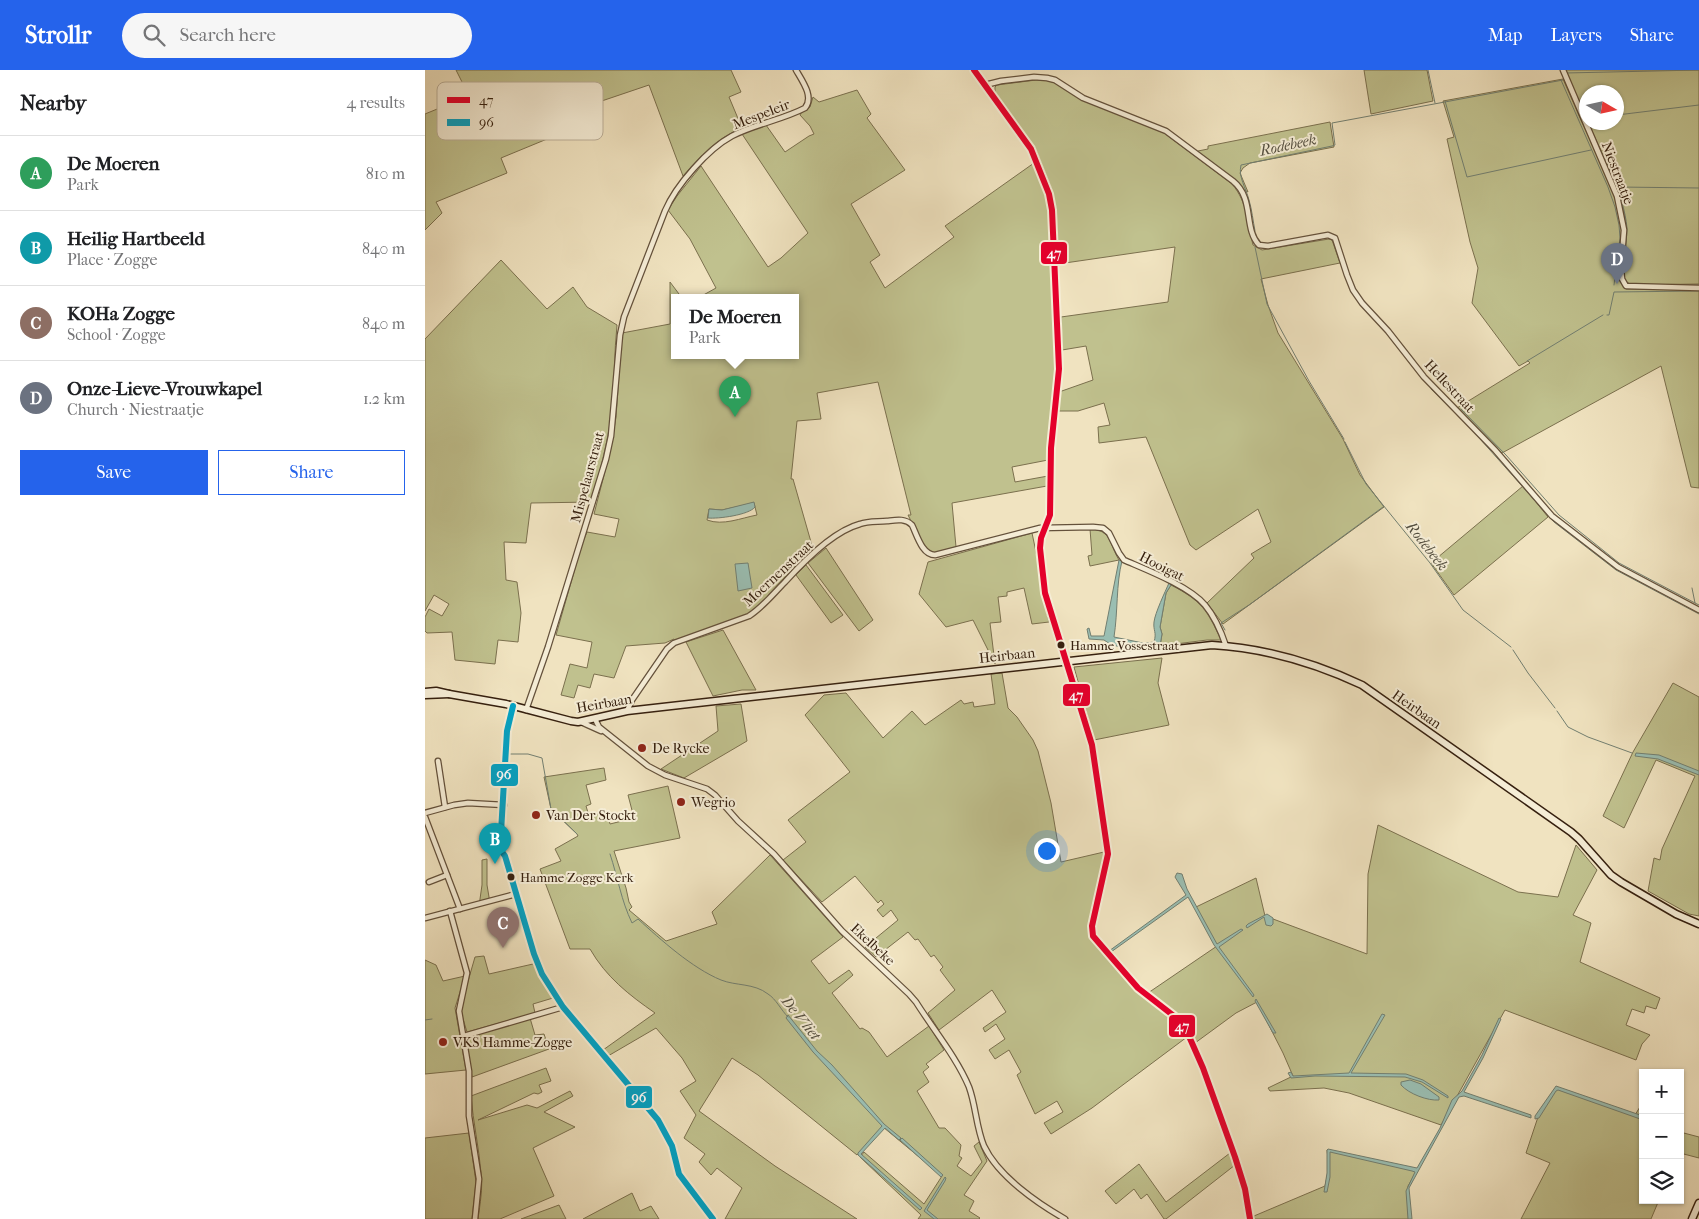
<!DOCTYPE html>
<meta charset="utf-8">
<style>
body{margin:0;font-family:"IM FELL French Canon",serif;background:#f6f6f6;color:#202124}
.controls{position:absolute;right:15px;bottom:15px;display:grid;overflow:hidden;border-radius:0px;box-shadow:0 1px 4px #0004}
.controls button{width:45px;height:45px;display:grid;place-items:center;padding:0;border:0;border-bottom:1px solid #e0e0e0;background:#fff;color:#202124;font:25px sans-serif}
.compass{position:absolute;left:1154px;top:15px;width:45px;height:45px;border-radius:50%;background:#fff;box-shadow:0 1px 4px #0004;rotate:99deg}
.you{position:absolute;left:621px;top:780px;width:18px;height:18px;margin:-12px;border:4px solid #fff;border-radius:50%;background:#1a73e8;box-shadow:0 0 0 8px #1a73e833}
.badge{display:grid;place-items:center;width:32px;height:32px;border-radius:50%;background:#2563eb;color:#fff;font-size:16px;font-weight:700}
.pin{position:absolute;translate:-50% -41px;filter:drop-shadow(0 1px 2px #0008)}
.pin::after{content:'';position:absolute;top:26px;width:18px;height:15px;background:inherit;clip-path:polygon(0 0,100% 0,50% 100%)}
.popup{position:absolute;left:246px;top:224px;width:128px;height:65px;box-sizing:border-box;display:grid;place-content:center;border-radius:0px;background:#fff;filter:drop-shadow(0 1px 4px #0005);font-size:16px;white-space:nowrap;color:#757577}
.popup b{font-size:19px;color:#202124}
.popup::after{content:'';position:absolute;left:50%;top:100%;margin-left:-10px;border:10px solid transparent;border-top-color:#fff}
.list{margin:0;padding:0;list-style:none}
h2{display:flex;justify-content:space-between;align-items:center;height:65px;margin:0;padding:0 20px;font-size:21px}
h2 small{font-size:16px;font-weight:400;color:#757577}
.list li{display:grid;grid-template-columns:32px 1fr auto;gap:15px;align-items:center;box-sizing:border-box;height:75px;padding:0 20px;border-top:1px solid #e0e0e0}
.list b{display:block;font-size:19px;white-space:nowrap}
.list p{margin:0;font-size:16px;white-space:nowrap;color:#757577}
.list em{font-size:16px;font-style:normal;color:#757577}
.actions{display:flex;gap:10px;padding:15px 20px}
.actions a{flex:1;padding:11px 0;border:1px solid #2563eb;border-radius:0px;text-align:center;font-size:18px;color:#2563eb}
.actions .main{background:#2563eb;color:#fff}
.icon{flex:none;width:28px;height:28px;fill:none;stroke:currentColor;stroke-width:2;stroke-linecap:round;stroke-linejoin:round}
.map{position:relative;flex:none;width:1274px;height:1149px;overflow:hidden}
header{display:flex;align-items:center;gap:30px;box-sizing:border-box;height:70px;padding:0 25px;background:#2563eb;color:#fff}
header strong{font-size:24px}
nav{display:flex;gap:28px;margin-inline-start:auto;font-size:18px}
.search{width:350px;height:45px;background:#f6f6f6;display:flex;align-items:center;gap:12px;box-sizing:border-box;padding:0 18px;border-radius:28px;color:#757577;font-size:19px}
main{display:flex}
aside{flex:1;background:#fff}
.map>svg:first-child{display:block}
</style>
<header>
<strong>Strollr</strong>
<div class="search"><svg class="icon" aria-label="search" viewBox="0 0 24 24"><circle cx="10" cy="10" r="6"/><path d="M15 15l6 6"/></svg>Search here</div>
<nav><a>Map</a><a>Layers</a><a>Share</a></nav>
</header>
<main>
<aside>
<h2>Nearby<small>4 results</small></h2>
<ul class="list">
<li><span class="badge" style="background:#2e9e5b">A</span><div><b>De Moeren</b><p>Park</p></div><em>810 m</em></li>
<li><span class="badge" style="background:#0f9aa8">B</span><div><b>Heilig Hartbeeld</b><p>Place · Zogge</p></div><em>840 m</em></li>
<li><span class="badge" style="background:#8d6e63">C</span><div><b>KOHa Zogge</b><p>School · Zogge</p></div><em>840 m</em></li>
<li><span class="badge" style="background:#6b7280">D</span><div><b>Onze-Lieve-Vrouwkapel</b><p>Church · Niestraatje</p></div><em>1.2 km</em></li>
</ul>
<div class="actions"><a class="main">Save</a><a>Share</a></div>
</aside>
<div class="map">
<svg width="1274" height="1149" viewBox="0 0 1274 1149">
<rect width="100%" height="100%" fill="#f0e3c0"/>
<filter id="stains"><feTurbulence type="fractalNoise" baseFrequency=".004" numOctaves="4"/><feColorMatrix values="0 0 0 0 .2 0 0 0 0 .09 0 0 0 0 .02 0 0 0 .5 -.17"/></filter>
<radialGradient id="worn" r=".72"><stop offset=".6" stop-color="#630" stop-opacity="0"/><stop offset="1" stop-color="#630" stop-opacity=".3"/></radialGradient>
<g fill="#c0c18e" stroke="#7b704e" fill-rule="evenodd">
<path d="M31 0H306L316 22 304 27 317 58C290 69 277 85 258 106L224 15 153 39 156 55 76 88 82 103 11 132 17 143 0 160V44L44 26Z"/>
<polygon points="939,0 1002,0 1008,31 946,44"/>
<path d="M1139 0H1274V214L1207 215 1200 211C1195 193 1203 175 1201 157 1197 120 1178 86 1163 53L1192 52V22H1162L1161 50Z"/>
<path d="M1138 9C1149 34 1160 59 1171 83 1181 105 1192 128 1196 152 1200 175 1188 198 1201 219H1274V418L1266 417 1236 296 1077 383 1032 338 1105 293 1103 291 1094 296 1047 233 1053 198 1045 172 1022 69 1029 67 1018 31Z"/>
<path d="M611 10H621L630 13 670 35 739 63 807 114C823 133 822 152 828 175L837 180 843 179 904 169 907 170 915 193 836 209 843 235 853 263 918 369 935 405 959 437 798 554 782 533 829 488 826 484 846 472 833 439 771 480 765 475 721 367 674 373 673 357 685 355 679 333 653 341H633L634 322 668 310 661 276 637 280 636 247 743 232 750 177 633 194 631 139 626 118 610 78 570 22V17L572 15Z"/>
<path d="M432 20 446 44 442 48 480 100 426 134 455 185 445 192 460 218 529 167 520 156 609 93 622 130 624 149 631 293 623 390 587 397 590 412 623 406 622 416 527 433 531 477 508 484 501 481 483 445H486L453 312 392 323 396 349 372 351 366 409H368L388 479 360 507 344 524 341 529 325 544 250 571 249 569 240 573 201 576 189 608 169 604 165 618 153 615 149 628 136 625 145 594 162 598 167 572 131 565 157 474 162 462 190 467 194 449 169 444 186 378 191 347 197 263 245 254V212L257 228H250V286H370V228H273L291 218 265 169 243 140 252 126 276 96 343 197 356 188 383 163 317 64 341 55 360 82 384 66 389 64 385 56 375 45 376 43 385 37 388 27 394 32ZM329 433 332 445C316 448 298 456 282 450L284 439 297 440Z"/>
<polygon points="905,52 909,77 825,93 818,98 815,103 823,122 819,120 810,111 773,83 773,81 783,79 783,76"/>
<path d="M76 190 122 239 148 217 162 237 192 255C189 282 190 310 187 337 184 369 175 400 167 432L106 433 101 473 79 472 81 510 92 512 96 543 93 572 73 570 70 594 30 590 27 562 2 563 0 561V547L4 539 17 546 24 534 9 525 0 541V269Z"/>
<polygon points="1098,416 1123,447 1029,525 1006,493"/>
<path d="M665 459C687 460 684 474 694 490L665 496 663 486 667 485Z"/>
<polygon points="607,463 615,501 616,517 624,552 607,554 599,518 582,522 582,526 573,527 576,552 565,553 570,594 548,550 521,557 494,524 503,492"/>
<polygon points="401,478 448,550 434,561 383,493"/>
<polygon points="381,495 418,545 406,553 371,505"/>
<path d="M746 515C777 531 782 540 796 570H782L735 576 737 564 735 557 741 523Z"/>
<polygon points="298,560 331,620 317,620 288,626 261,572"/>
<polygon points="737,588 733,613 744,655 669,670 649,597"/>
<polygon points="577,603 583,638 592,647 608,670 613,681 626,733 636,792 679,782 679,791 665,854 667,868 710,921 747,947 762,967 667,1038 626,1064 619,1053 638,1042 632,1031 610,1044 592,1005 596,1002 584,980 570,989 564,980 580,969 571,954 560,962 558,958 581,942 567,920 514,960 503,943 530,920 515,900 518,897 509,885 506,887 493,869 490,870 483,862 451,887 440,877 473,850 466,840 458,847 452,840 459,834 456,830 453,833 430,806 397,832 358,790 381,772 363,750 425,702 380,645 399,625 421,623 458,668 487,641 500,655 536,630 539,634 548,632 549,637 570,634 566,604"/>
<polygon points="1248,613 1274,627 1274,846 1264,844 1223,821 1229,788 1235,790 1237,779 1270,706 1231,690 1199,758 1178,746 1208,682"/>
<polygon points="316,634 322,671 259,708 236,699 293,661 291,636"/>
<path d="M179 698 181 710 161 715 166 734 161 736 164 746 182 742 185 754 209 748 203 725 243 716 255 768 189 781 201 818 204 832 207 837 204 840 241 871 292 854 287 842 345 785 418 867 386 891 404 914 424 900 428 905 407 923 435 959 437 958 444 962 462 987 504 956 519 980 501 994 504 997 498 1002 504 1012 492 1021 514 1058H520L536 1075 534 1086 537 1088 532 1096 546 1106 557 1092 549 1076 554 1072 562 1091 539 1125 549 1131 544 1141 555 1148 554 1149H493L496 1145 435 1087 439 1082 499 1134 517 1106 458 1057 432 1085 333 1005 307 988 274 1041 350 1096 432 1149H300L317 1118 292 1098 286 1105 274 1092 280 1084 259 1068 271 1045 255 1021 271 1011 257 988 231 958 183 986 178 980 230 943C204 925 181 907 165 879H145L115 799 136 791 130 779 153 766 152 764 126 739 119 707Z"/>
<path d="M953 755 1093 822 1133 827 1151 775 1172 800 1148 845 1166 853 1155 892 1235 928 1231 939 1221 936 1219 943 1207 939 1201 955 1225 965 1217 974 1211 990 1080 940 1016 1055 924 1023 899 1018 845 1021 843 1018 868 1006 858 983 832 932 811 943 770 973C756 947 747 940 723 923L792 876 771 837 831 808 840 846 942 884 943 804Z"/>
<polygon points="62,789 62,815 65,833 54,836 57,815 57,790"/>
<polygon points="59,886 64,904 108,894 128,928 108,934 110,943 42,962 35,939 50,887"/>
<polygon points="0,890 11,895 18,911 40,906 30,938 41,1000 0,1004"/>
<polygon points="105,948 110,965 119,964 124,979 47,1007 41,968"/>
<path d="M121 998 126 1011 114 1015 117 1022 113 1024 109 1023 53 1050 102 1035 112 1038 145 1021 148 1026 119 1042 150 1057 108 1078 129 1126 75 1149H53C55 1134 58 1118 56 1103 54 1077 48 1052 46 1026Z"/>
<polygon points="1130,1018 1210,1045 1218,1032 1218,1130 1234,1130 1226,1149 1096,1149 1125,1093 1101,1083 1113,1047"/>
<polygon points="1255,1062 1274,1067 1274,1088 1255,1083"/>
<polygon points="44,1063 51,1112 47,1149 0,1149 0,1068"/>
<polygon points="902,1080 992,1101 983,1116 985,1149 829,1149 829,1146 900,1116 904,1098"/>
<polygon points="805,1083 810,1095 741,1149 739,1149 722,1124 716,1129 709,1119 691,1134 680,1121 714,1094 741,1132"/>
<polygon points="207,1123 215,1141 226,1136 234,1149 158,1149"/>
<polygon points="134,1135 141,1149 96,1149"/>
</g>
<g fill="#9abeb2" stroke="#727f71">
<path d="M329 432 330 437C324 445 293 449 283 448L284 439 297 440Z"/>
<path d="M694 490 697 491C691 514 693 542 689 567L718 573V578L695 577 685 574 679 570 664 569 662 559 664 558 666 566H679Z"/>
<polygon points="323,493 327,518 313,521 310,494"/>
<path d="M744 513 746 515 741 523 735 557 737 564 735 576 721 577V573L729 572C732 562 728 561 729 552 730 543 740 522 744 513Z"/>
<polygon points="1211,683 1234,685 1274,701 1274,705 1233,689 1210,686"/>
<polygon points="752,803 757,804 762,819 792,874 816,859 818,860 794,877 829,925 828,927 789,875 763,827 686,882 684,881 761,825 750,807"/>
<polygon points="842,844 848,848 848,854 846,856 841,855 839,847 822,858 821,856 823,854"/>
<polygon points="831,929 851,963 848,963 830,931"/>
<polygon points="957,944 960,945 926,1003 981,1004 998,1010 1023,1026 1023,1028 997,1012 980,1007 890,1006 866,1008 863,1003 866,1002 868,1006 924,1003"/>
<polygon points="363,945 392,981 407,995 459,1054 476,1068 474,1070 460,1058 436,1084 497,1138 495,1140 433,1085 433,1083 457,1056 388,982 361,948"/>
<polygon points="1074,948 1076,949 1058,988 1039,1022 1106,1045 1106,1048 1039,1026 1034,1027 984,1118 987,1149 983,1149 981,1121 990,1102 987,1101 905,1082 905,1107 902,1122 899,1122 902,1103 902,1080 903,1079 992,1098 1015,1058 1027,1030 1037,1021 1057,985"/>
<path d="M985 1010 996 1014 1014 1027V1030C1003 1031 984 1024 976 1015V1012Z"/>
<polygon points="1131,1016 1218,1046 1218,1050 1133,1020 1131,1021 1114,1048 1110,1049 1110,1046"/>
<polygon points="477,1068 518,1105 516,1107 475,1070"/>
<polygon points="520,1107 521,1108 520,1111 502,1140 513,1149 509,1149 499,1141"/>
</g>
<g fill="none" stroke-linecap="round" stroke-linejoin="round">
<g stroke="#727f71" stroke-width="1">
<polyline points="1003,0 1010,33"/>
<polyline points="1141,3 1274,0"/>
<polyline points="1136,10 1183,117 1190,137 1194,155 1195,168 1189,215"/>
<polyline points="1020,31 1042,107 1166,80"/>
<polyline points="1192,45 1274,35"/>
<path d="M1166 59C1179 90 1199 124 1202 158 1202 168 1200 177 1199 186"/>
<polyline points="1192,117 1274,118"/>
<path d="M830 161C828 151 827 140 824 130 821 118 813 107 816 95L907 76 910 75 907 53 1138 10"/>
<polyline points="828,169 829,174"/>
<polyline points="830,177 842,234 884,311 919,369"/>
<polyline points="1199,203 1199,190"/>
<polyline points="1245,215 1274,215"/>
<polyline points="1182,245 1184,245 1189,222 1274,221"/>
<polyline points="1102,291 1178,245"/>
<polyline points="1006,319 1048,361 1129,452 1191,500 1274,544"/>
<polyline points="1036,339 1081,385 1134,445 1194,493 1270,533"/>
<polyline points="920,372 941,414 1005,493 1038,540 1086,577"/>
<polyline points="1267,518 1270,533 1274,535"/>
<polyline points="800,560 796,553 824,535 958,437"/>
<polyline points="1088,580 1103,603 1130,638"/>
<polyline points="1132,641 1143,657 1163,667 1207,683"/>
<polyline points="85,684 103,684 117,688 126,739 152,764"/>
<path d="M185 784C193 808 196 830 207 853L213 849C236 870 267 898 296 910 311 916 329 913 343 924 351 929 356 940 363 947"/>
<polyline points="0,950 7,949"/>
</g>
<g stroke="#64513b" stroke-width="7">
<g id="street">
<polyline points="549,0 606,79 624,124 627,140 634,299 626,378 625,445 616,468 615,478 620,523 667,675 683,784 667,856 668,866 713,918 749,946 763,964 778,998 810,1087 820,1119 825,1149"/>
<polyline points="1138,0 1192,126 1199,160 1196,199 1197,209 1201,216 1274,218"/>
<path d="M560 15 576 11 609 7 622 8 630 10 658 28 741 61 808 111C830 129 818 158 834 175L843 176 903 165 910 168 922 205 928 220 937 233 963 261 999 307 1070 380 1127 446 1193 497 1274 540"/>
<polyline points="88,636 82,661 75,779 80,786 109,884 117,904 138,937 233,1050 247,1076 254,1104 288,1149"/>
<path d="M101 640 123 577 181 389 186 366 195 265 199 247 240 141C251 115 283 79 307 66 330 54 357 50 380 38 389 27 378 12 371 0"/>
<path d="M202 641 207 630 242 579 249 573 324 546C338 537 348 524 360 512 378 492 409 461 435 454 443 451 453 452 462 451 471 450 480 448 487 455 492 465 497 485 510 485L615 458 668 457 678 458 684 463 694 483 699 490C722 500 764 516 780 535 790 547 796 561 801 576"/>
<path d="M172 648 171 651 174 657 223 696 240 705 282 719 290 725 313 751 349 784 417 861 484 924 491 932C508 959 532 988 544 1017 551 1036 551 1057 559 1076 573 1106 612 1133 640 1149"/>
<polyline points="156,652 176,661"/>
<polyline points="13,691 20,737"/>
<polyline points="0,743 29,735 43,733 79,735"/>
<polyline points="0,747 35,839"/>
<polyline points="4,812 22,805"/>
<polyline points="25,841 42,903 34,941 44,1001 44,1046 54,1109 50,1149"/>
<polyline points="0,848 91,824"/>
<polyline points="39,966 138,937"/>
</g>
</g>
<g stroke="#36200f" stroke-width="9">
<g id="secondary">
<polyline points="0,622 11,621 24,624 0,625"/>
<path d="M24 624 81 634 146 651 153 652 202 641 787 575C839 578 890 593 937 615L1146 762 1154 769 1186 805 1196 812 1251 844 1274 854"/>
<polyline points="1267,1149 1274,1133"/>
</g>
</g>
<use href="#street" stroke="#f5edd6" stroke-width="4.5"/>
<use href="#secondary" stroke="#f5edd6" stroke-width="6"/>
<g stroke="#f5edd6" stroke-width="10">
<polyline id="bus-1" points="549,0 606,79 624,124 627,140 634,299 626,378 625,445 616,468 615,478 620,523 667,675 683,784 667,856 668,866 713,918 749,946 763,964 778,998 810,1087 820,1119 825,1149"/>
</g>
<g stroke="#f5edd6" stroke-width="10">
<polyline id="bus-2" points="88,636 82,661 75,779 80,786 109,884 117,904 138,937 233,1050 247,1076 254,1104 288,1149"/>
</g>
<use href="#bus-1" stroke="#e4002b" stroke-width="6"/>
<use href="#bus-2" stroke="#03a2c4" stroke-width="6"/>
</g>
<g fill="#36200f" stroke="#f5edd6" stroke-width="2">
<circle cx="636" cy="575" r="4.5"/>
<circle cx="86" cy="807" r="4.5"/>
</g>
<g fill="#8f2418" stroke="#f5edd6" stroke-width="2">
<circle cx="217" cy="678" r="5"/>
<circle cx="256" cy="732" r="5"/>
<circle cx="111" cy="745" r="5"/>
<circle cx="18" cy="972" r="5"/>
</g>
<g text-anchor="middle" stroke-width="4" stroke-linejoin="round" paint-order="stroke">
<g font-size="13" fill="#36200f" stroke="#f5edd6" text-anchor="start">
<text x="645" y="580">Hamme Vossestraat</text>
<text x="95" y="812">Hamme Zogge Kerk</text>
</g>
<g font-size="14" fill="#36200f" stroke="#f5edd6">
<text transform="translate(336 44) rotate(-21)" y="5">Mespeleir</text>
<text transform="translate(1193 103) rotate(69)" y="5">Niestraatje</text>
<text transform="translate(1025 316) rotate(47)" y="5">Hellestraat</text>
<text transform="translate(162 407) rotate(-75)" y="5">Mispelaarstraat</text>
<text transform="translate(737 496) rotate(27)" y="5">Hooigat</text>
<text transform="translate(353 503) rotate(-43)" y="5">Moernenstraat</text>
<text transform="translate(582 585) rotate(-6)" y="5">Heirbaan</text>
<text transform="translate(179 633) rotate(-10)" y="5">Heirbaan</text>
<text transform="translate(992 639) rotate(35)" y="5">Heirbaan</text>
<text transform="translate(448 874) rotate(43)" y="5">Ekelbeke</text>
</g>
<g font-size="14" fill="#36200f" stroke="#f5edd6" text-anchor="start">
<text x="227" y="683">De Rycke</text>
<text x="266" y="737">Wegrio</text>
<text x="121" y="750">Van Der Stockt</text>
<text x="28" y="977">VKS Hamme-Zogge</text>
</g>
<g font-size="15" font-style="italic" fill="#544f40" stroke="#f5edd6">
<text transform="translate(863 75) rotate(-12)" y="5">Rodebeek</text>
<text transform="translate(1002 476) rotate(52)" y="5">Rodebeek</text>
<text transform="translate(376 948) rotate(51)" y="5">De Vliet</text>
</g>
</g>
<rect x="12" y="12" width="166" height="58" rx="8" fill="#f5edd6" stroke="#bcb09a" stroke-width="1"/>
<rect x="22" y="27" width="23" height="6" fill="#e4002b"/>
<rect x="22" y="49" width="23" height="7" fill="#03a2c4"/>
<g font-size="14" fill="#36200f">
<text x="54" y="35">47</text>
<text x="54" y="57">96</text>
</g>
<g stroke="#f5edd6" stroke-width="2">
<rect x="615" y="171" width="28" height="24" rx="5" fill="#e4002b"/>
<rect x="637" y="613" width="29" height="24" rx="5" fill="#e4002b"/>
<rect x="65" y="693" width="29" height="24" rx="5" fill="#03a2c4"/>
<rect x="743" y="944" width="28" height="24" rx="5" fill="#e4002b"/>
<rect x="200" y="1015" width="28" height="24" rx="5" fill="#03a2c4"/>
</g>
<g font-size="14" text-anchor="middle" font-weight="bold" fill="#fff">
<text x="629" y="188">47</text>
<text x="651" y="630">47</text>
<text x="79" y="709">96</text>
<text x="757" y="961">47</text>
<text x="214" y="1032">96</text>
</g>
<rect width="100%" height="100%" filter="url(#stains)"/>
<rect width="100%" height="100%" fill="url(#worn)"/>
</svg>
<div class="controls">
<button>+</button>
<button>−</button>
<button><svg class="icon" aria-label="layers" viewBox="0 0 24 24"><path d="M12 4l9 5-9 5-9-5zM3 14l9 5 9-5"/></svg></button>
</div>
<svg class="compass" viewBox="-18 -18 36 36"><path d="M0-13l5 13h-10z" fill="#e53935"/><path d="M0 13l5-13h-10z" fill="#757577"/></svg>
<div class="you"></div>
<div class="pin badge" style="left:310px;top:347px;background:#2e9e5b">A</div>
<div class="popup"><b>De Moeren</b>Park</div>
<div class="pin badge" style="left:70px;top:794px;background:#0f9aa8">B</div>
<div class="pin badge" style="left:78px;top:878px;background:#8d6e63">C</div>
<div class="pin badge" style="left:1192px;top:214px;background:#6b7280">D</div>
</div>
</main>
